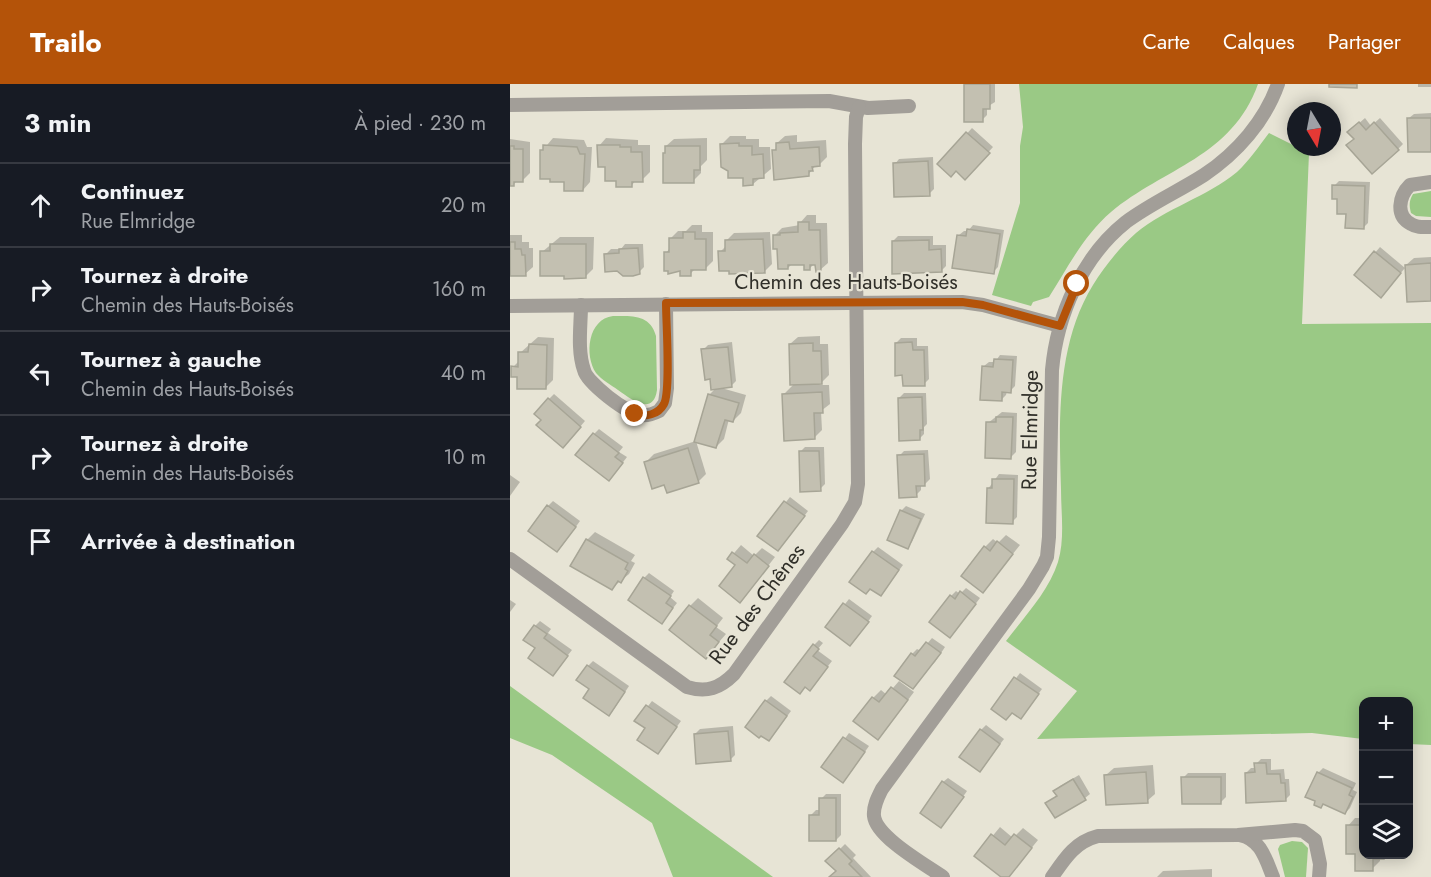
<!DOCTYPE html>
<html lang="fr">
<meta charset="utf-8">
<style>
body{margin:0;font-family:Jost,sans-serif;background:#242831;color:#f1f3f6}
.controls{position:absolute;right:18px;bottom:18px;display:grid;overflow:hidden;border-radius:12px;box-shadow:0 3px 15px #0003}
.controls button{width:54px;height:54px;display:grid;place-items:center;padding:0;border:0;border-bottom:2px solid #363941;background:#171b24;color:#f1f3f6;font:30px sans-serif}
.compass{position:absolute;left:777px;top:18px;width:54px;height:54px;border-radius:50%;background:#171b24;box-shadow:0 3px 15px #0003;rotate:170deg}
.stop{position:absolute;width:18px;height:18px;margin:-14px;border:4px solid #b45309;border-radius:50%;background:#fff}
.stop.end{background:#b45309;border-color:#fff;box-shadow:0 2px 6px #0008}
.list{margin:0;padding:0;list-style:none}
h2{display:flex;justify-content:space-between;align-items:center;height:78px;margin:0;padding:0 24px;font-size:26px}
h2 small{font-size:20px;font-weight:400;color:#9ea1a6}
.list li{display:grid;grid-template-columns:39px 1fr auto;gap:18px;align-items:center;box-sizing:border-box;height:84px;padding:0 24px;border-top:2px solid #363941}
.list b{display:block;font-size:22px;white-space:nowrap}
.list p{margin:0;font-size:20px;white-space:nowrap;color:#9ea1a6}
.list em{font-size:20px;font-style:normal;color:#9ea1a6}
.icon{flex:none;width:33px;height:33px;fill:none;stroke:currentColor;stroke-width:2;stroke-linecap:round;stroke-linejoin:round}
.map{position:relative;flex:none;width:921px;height:793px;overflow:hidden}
header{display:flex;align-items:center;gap:36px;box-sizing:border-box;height:84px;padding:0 30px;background:#b45309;color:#fff}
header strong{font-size:28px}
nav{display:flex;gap:33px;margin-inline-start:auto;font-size:21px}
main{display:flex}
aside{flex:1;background:#171b24}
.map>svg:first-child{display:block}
</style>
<header>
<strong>Trailo</strong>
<nav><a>Carte</a><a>Calques</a><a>Partager</a></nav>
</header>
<main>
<aside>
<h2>3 min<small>À pied · 230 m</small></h2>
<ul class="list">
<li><svg class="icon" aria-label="ahead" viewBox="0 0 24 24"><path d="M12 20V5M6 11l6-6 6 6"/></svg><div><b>Continuez</b><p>Rue Elmridge</p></div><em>20 m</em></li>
<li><svg class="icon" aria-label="right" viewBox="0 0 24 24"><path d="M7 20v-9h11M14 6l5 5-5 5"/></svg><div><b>Tournez à droite</b><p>Chemin des Hauts-Boisés</p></div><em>160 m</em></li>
<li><svg class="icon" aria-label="left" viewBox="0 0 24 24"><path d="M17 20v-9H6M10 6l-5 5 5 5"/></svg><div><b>Tournez à gauche</b><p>Chemin des Hauts-Boisés</p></div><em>40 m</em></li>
<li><svg class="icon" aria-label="right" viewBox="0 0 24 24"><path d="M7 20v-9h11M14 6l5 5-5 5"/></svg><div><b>Tournez à droite</b><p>Chemin des Hauts-Boisés</p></div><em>10 m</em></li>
<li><svg class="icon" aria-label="arrive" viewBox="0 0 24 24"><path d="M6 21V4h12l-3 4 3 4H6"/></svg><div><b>Arrivée à destination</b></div></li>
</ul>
</aside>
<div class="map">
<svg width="921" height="793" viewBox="0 0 921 793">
<rect width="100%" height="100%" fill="#e7e4d5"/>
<g fill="#9ac985">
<path d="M509 0H748C722 73 654 84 601 128 574 151 558 183 539 213L523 218 521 222 482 211 510 119V62L513 43Z"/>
<path d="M759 49 799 69 792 240 921 239V661L899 660 898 618H854L853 655 802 649 527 655 567 607 496 557C514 533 539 507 548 478 555 455 551 429 551 405 549 338 546 261 583 201 594 183 610 163 626 149 656 124 697 113 727 88 739 77 749 62 759 49Z"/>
<path d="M921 107V133L906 132 901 129C899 121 899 117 903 110Z"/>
<path d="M103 232C122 232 140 230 146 252L147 306C143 333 121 315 108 306 101 301 92 296 86 289 74 271 78 235 103 232Z"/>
<polygon points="0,602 263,793 163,793 142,739 42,671 0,654"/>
<polygon points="782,757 792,758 798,764 796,793 775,793 768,765 770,761"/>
</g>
<g fill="#0003">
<polygon points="455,0 485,0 485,18 477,23 477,31 472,36"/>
<rect x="908" y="0" width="13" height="3"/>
<polygon points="921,29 921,67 899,34 904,30"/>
<polygon points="855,34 861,42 870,34 893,60 888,65 845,55 839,48"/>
<polygon points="462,44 483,63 455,94 446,86 429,80"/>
<polygon points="287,51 287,58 316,56 317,73 309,81 306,81 298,91 264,67 267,63 267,59 275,52"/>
<polygon points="220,52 236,52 236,55 249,55 249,63 260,63 261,85 243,100 234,92 212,60"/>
<polygon points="43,54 74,56 77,63 82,63 80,98 73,106 32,67"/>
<polygon points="96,54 128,56 128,61 140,61 140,88 132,96 126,96 122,101 108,95 96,81 89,62"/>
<polygon points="197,54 197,76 191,82 191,89 183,97 156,68 156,62 164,55"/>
<polygon points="0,55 20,58 20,89 12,97 7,97 3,101 0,101"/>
<polygon points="423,73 424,105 419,110 385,80 389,75"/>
<polygon points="829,97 860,98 858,139 853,144 838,129 829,114 824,102"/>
<polygon points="297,131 306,131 306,139 317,139 318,179 310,186 307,177 300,184 295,179 282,180 278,184 264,152 272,144 290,141 290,139"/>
<polygon points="182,141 192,141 192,148 203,148 203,177 195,185 185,185 180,190 172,185 156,169 160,164 160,155 168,147 176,147"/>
<polygon points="463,141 494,146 488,183 483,188 449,151 454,147 458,147"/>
<polygon points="260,148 262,180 254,188 210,168 216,162 216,157 224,149"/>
<polygon points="0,151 12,151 12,158 19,158 19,164 23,164 23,183 15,190 0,191"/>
<polygon points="388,152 423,152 423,161 436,161 436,182 431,187 383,157"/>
<polygon points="50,153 84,153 83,185 76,192 55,191 32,168"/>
<polygon points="115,160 133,160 134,183 129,188 96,170 101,165 111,165"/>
<polygon points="870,163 895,184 875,207 846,191"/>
<polygon points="921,173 921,215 896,181 904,174"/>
<polygon points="310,252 310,260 318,260 319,291 309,301 319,301 320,320 311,327 312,346 304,354 274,310 284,300 280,260 288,253"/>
<polygon points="28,253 44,254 43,296 35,304 9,291 3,283 10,276 10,269"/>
<polygon points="391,254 407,254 407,262 418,262 419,295 414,300 386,259"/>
<polygon points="222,258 226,297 221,302 208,303 236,311 231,329 223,337 219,335 214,355 206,363 199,311 207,303 193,266 198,261"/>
<polygon points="490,271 507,272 505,302 500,307 497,307 496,311 491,316 474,282 479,278 485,278"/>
<polygon points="394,309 416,309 417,340 414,343 414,350 409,355 389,314"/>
<polygon points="44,310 75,337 58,357 33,335 39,315"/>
<polygon points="492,328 507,329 506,368 501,373 478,339"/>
<polygon points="89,345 113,363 109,368 117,373 104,390 84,350"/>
<polygon points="186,357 196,390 188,398 155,399 136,378 144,370"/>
<polygon points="295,363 314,363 315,400 310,405 290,368"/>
<polygon points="418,366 420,395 415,400 411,400 411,406 406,411 389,372 394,367"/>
<polygon points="489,390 508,391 507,433 502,438 478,405"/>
<polygon points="0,391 10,398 0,412"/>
<polygon points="280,413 298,427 273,460 250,451"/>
<polygon points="43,417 70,437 52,462 38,422"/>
<polygon points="396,422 415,430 402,458 397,463 391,427"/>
<polygon points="85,448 125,471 121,477 125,479 119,490 102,504 62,482 77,456"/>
<polygon points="496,451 510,461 473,507 475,463 483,455 488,459"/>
<polygon points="231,461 244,472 252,464 265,473 237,509 227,481 219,475"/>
<polygon points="368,463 393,481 375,505 363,468"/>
<polygon points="139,489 164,507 160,513 167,519 152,538 134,494"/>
<polygon points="456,504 470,514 445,547 441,512 446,507 450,510"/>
<polygon points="188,514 213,534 206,543 216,550 196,573 180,522"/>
<polygon points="339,515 362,532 345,556 317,543"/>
<polygon points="0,516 6,520 0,528"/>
<polygon points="30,537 41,545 38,549 62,566 43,590 27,564 25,542"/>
<polygon points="422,554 435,563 425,578 420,583 387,591 402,570 407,565 411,567"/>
<polygon points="309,556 313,559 307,566 322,577 300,605 304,561"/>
<polygon points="83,577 119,602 104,625 78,582"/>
<polygon points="510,589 532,605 515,628 483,625"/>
<polygon points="389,597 404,608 375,646 363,614 371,606 377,611"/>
<polygon points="261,612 281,627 263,651 256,617"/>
<polygon points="142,617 171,637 152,663 138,644 127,636"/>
<polygon points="476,641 494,655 470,686 471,646"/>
<polygon points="223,642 225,671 220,676 185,650 190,645"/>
<polygon points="339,649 359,662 338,692 314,683"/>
<polygon points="751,675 761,675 761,686 774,685 775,695 779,695 780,711 775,716 736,689 741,684 746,684 746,680"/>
<polygon points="643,681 645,710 637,717 596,691 604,684"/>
<polygon points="813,684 846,699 843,706 847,708 840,724 835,729 815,719 811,723 808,689"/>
<polygon points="678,689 716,689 716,713 711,718 673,694"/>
<polygon points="569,691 580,710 575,714 537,719 548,711 545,707 550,702"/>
<polygon points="438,694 457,707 436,737 433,698"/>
<polygon points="316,710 331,710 331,751 326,756 301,731 306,726 311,726 311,715"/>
<polygon points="845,734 854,734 854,770 876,770 870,773 870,777 862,785 846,768 838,742"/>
<polygon points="490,743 503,754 513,744 528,756 498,793 493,793 466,772"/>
<polygon points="335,760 346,771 343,774 361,793 322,793 328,787 318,777"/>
<polygon points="702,785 702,793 647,793 653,787"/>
</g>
<g fill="#c3c0b1" stroke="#a7a596" stroke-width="1.5">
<polygon points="454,0 480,0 480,25 473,25 473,38 454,38"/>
<polygon points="819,0 847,0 847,4 819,3"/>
<polygon points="897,34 921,34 921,68 898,68"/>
<polygon points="849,38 856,46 864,38 889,66 862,90 836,61 844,55 837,48"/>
<polygon points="456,48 480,69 455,96 446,87 441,93 427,80"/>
<polygon points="279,58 280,65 309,63 310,82 302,83 303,87 299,87 299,92 264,96 262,66 266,66 266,59"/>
<polygon points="229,59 229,62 242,62 242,71 253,70 254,94 243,95 243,101 233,102 233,94 218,94 218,87 211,83 210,60"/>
<polygon points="33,61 67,63 70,70 75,70 73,107 54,107 54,98 40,98 40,95 30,95 30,66 33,66"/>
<polygon points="87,61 110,61 110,63 121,63 121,68 132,68 133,98 122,98 122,103 106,103 106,97 95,97 95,83 88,83"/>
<polygon points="0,62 4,62 4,65 13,65 13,98 4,98 4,102 0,102"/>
<polygon points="155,62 190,62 190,86 184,86 184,99 153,99 153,69 155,69"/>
<polygon points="418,77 420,112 384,113 383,79"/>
<polygon points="822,101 855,102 854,145 835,144 836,130 827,130 827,115 822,115"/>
<polygon points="288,138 299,138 299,146 310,146 311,188 306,188 305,181 300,181 300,186 294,186 294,181 278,181 278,185 268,185 267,165 263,165 263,151 270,151 270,149 288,148"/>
<polygon points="457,145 490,150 484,190 442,184 447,151 456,152"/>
<polygon points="173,148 185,148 185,155 196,155 196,186 181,186 181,192 170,192 170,187 158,190 158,187 154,187 154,168 159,168 159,154 173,154"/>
<polygon points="253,155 255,189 219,190 219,187 209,187 208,167 215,167 215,156"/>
<polygon points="419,156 419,166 431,165 432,188 382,190 382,157"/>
<polygon points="0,158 5,158 5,165 11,165 12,171 15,171 16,192 0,192"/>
<polygon points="40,160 76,160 76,194 54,195 54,192 30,192 30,167 40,167"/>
<polygon points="128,164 130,190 123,192 113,192 107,187 95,188 94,170 109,169 109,165"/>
<polygon points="864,167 891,189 871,214 844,191"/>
<polygon points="921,179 921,217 897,218 895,181"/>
<polygon points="402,258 403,266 414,266 415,302 393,302 392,291 385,292 385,259"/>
<polygon points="303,259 303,267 311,267 312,300 280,301 279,260"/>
<polygon points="19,260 37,261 36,305 7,305 7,293 1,293 1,282 8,283 8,268 18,268"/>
<polygon points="218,263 222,303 201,306 200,295 195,296 191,265"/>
<polygon points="484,275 503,276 501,309 492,308 492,317 470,316 472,282 483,283"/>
<polygon points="312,308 313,329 304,329 305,355 274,357 272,310"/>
<polygon points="198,310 229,319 223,338 215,336 206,364 184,358"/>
<polygon points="412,313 413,346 410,346 410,356 389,357 388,314"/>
<polygon points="38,314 71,343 53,364 26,341 31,336 24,330"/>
<polygon points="486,333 503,333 501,375 475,374 476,338 486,338"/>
<polygon points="83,349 109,369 105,373 113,379 99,397 65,371"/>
<polygon points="178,364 189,399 157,409 154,401 142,405 134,378"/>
<polygon points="289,367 309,367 311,407 290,408"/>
<polygon points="414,370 415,402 406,402 407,413 389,414 387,371"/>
<polygon points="482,395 504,395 503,440 476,439 477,404 482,404"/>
<polygon points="274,417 295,432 268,467 247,452"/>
<polygon points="37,421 66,443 47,468 18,447"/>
<polygon points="390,426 411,435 398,465 377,456"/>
<polygon points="76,455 118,479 115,485 118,487 111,499 108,497 102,506 60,482"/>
<polygon points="487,457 503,470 473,509 451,492 474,462 480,467"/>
<polygon points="362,467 389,486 371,512 360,505 356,510 339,498"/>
<polygon points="222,468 237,479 244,470 259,482 230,519 209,502 225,481 217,475"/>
<polygon points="133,493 161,512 156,519 163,524 152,540 118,516"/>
<polygon points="450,507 466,520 440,554 419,538 440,511 445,515"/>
<polygon points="333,519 359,538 340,562 315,543"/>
<polygon points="179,521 207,542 200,551 209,558 196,575 159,546"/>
<polygon points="24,541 37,550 34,554 58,572 43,592 18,574 25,564 13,556"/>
<polygon points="416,558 431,569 403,605 384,592 401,569 405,572"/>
<polygon points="303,560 309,565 303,572 318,583 300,607 295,603 290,610 274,598"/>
<polygon points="77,581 115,608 99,632 73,614 79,605 66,596"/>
<polygon points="504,593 529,610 511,635 502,629 496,636 481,625"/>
<polygon points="381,603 398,616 368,656 343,637 362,613 369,618"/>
<polygon points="255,616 277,632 259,657 251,652 249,654 235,643"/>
<polygon points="136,621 167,643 148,670 127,656 135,644 124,637"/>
<polygon points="470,645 490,660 470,688 449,673"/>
<polygon points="218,647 221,677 186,680 184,650"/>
<polygon points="333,653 355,668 333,699 311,683"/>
<polygon points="744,679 756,679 757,690 770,690 771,699 775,699 776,717 736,719 735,689 745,688"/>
<polygon points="636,688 638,719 596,721 594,691"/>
<polygon points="807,688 842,704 839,711 843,713 835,730 813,720 811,724 804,721 805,717 795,713"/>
<polygon points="671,693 711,693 711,720 672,720"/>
<polygon points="563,695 576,716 545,734 535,719 547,712 543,707"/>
<polygon points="432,697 454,713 431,744 410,729"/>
<polygon points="309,714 326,714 326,757 299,757 299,731 309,731"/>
<polygon points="836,741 854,741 854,770 874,770 874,775 863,775 863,787 845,787 845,770 836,770"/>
<polygon points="481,750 495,761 504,750 522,764 499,793 491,793 464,772"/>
<polygon points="329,764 342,777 339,780 352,793 319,793 326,787 315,777"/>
</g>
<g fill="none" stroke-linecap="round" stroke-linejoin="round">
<g stroke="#a29e98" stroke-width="14">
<polyline points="0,21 319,17 358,24 399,22"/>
<path d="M921 98 900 101C889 112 885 132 901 140 907 144 914 143 921 143"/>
<path d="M71 221C71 241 67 266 74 286 77 299 117 330 131 331 137 332 143 330 149 327L155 319 157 304 156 220"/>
<polyline points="0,222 452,218 473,221 550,242"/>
<path d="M0 475 177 603C197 609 210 604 224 590L332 440 345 418 348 400 345 60 346 33 349 23"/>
<path d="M730 751C751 755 756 776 763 793"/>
<path d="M433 793C416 781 366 753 364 732 363 722 368 713 372 705L519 505 533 482 537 473 539 453 542 286C547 231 572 173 616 138 640 120 669 107 694 91 727 69 755 37 768 0"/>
<path d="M542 793C555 774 565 758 588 752L728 751 785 746 793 747 805 756 810 780 809 793"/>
</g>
</g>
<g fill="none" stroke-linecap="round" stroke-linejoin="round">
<path stroke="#b45309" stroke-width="8" d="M125 330C136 333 148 331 154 320 161 306 156 239 156 219L452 218 473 221 550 242 567 200"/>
</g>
<g text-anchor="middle" stroke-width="4.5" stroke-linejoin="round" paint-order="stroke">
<g font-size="21" fill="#302f29" stroke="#e7e4d5">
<text x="336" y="205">Chemin des Hauts-Boisés</text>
<text transform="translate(520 346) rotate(-89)" y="7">Rue Elmridge</text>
<text transform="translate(247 520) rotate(-53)" y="7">Rue des Chênes</text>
</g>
</g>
</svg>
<div class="controls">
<button>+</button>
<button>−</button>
<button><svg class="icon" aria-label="layers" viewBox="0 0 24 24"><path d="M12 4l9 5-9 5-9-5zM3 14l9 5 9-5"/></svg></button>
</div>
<svg class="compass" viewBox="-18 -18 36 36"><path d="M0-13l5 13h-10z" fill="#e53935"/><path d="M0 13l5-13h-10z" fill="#9ea1a6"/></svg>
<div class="stop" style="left:567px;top:200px"></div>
<div class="stop end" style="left:125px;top:330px"></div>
</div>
</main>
